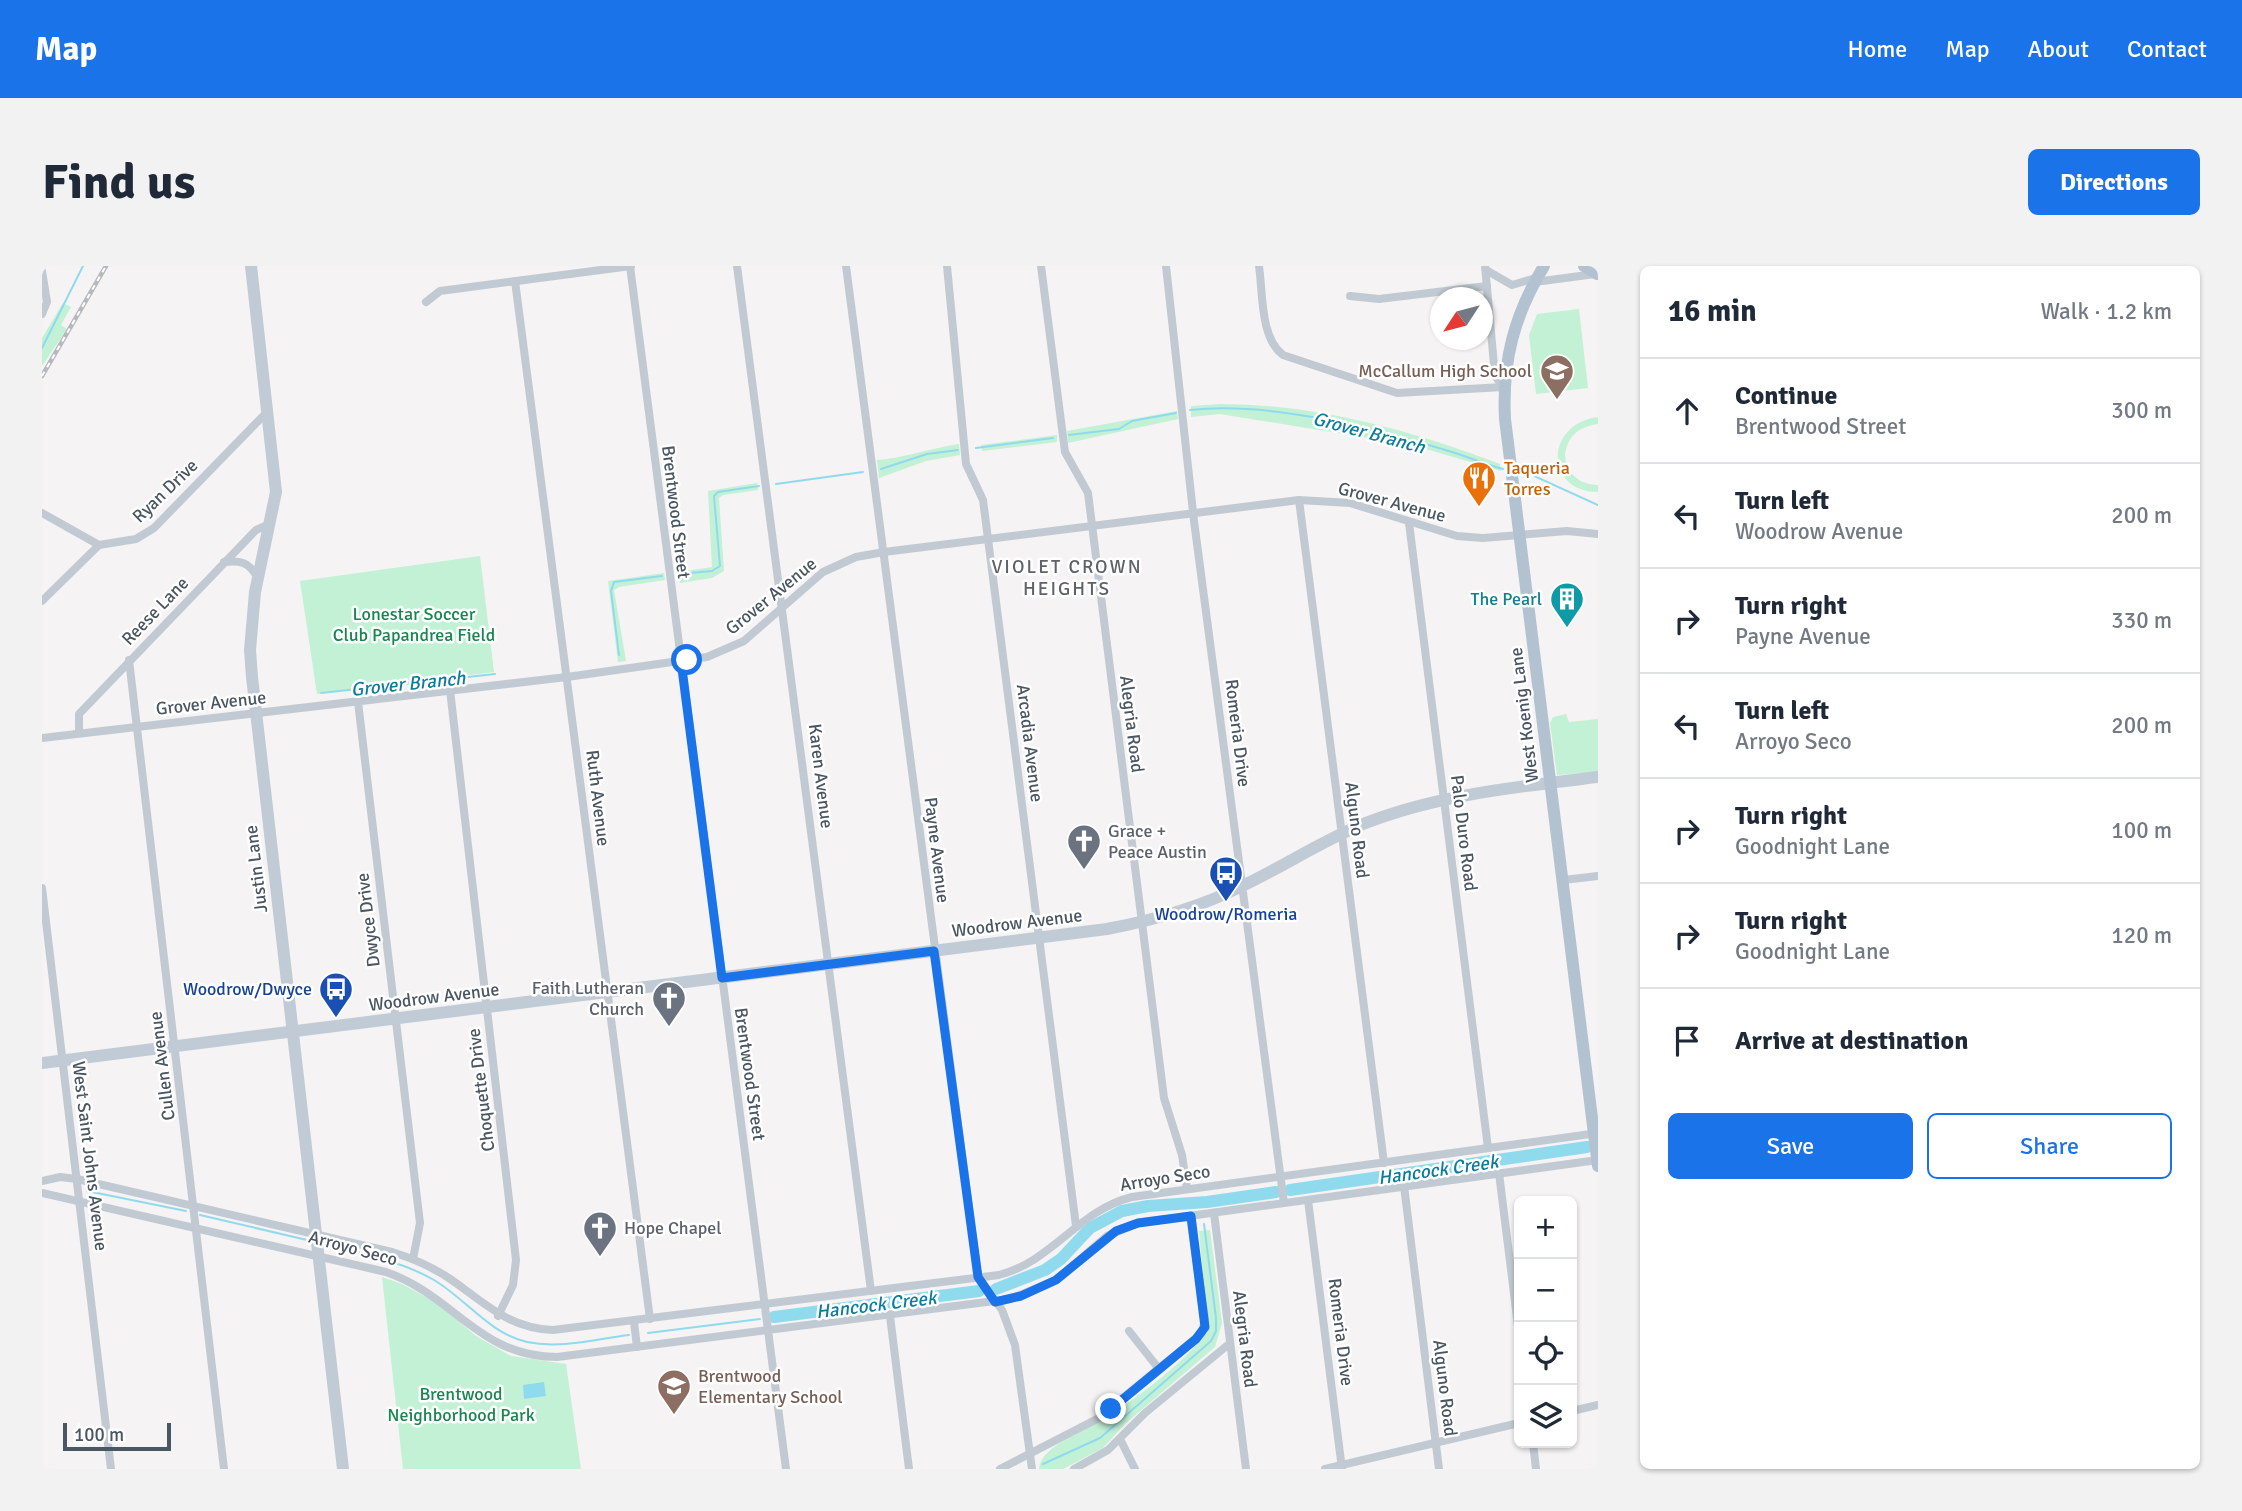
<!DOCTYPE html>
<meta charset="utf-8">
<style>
body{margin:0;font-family:Signika,sans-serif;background:#f2f2f3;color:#1f2937}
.controls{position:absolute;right:21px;bottom:21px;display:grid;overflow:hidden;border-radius:10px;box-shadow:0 2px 5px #0004}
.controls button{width:63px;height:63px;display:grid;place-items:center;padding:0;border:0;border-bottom:2px solid #e0e1e3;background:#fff;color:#1f2937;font:35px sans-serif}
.compass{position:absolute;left:1388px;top:21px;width:63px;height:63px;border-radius:50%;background:#fff;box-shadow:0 2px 5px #0004;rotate:234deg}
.scale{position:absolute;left:21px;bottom:18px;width:108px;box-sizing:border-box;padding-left:7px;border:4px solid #4a5661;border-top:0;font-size:19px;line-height:24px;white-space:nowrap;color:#4a5661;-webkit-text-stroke:5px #fff;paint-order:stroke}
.stop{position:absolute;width:21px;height:21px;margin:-16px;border:5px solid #1a73e8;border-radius:50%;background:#fff}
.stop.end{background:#1a73e8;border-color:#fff;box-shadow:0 2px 7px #0008}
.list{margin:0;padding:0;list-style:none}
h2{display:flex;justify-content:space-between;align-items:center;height:91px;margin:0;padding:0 28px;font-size:30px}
h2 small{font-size:23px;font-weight:400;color:#747a83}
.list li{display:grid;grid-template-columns:46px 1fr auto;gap:21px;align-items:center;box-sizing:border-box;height:105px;padding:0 28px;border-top:2px solid #e0e1e3}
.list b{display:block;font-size:26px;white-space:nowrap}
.list p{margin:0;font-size:23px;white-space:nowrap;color:#747a83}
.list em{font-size:23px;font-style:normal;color:#747a83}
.actions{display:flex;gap:14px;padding:21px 28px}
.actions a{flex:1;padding:16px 0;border:2px solid #1a73e8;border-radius:10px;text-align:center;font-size:24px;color:#1a73e8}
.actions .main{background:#1a73e8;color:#fff}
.icon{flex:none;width:38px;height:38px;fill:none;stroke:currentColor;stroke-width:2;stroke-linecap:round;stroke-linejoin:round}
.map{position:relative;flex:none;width:1556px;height:1203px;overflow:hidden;border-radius:10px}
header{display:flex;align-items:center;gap:42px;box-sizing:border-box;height:98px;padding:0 35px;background:#1a73e8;color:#fff}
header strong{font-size:33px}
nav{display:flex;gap:38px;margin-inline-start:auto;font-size:24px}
.intro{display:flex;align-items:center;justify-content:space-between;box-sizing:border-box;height:168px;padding:0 42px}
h1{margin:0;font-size:49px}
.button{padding:18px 32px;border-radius:10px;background:#1a73e8;color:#fff;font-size:24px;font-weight:700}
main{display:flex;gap:42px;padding:0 42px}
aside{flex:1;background:#fff;border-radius:10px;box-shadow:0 2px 5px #0004}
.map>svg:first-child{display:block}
</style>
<header>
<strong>Map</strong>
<nav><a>Home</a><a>Map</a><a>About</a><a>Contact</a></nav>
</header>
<div class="intro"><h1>Find us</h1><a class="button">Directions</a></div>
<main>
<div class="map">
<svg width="1556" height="1203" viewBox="0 0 1556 1203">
<rect width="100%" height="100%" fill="#f5f3f3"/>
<g fill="#c3f1d5">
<polygon points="21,37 29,41 19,59 25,63 0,100 0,72"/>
<polygon points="1537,43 1546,122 1494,128 1487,69 1495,48"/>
<path d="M1178 138C1274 138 1368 164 1458 198L1459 205 1370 179 1178 148 1149 151V140Z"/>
<polygon points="1135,145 1136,153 1026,177 1025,165"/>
<path d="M1556 151V158C1537 161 1526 169 1523 188 1524 207 1537 219 1556 219V226C1503 226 1502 158 1556 151Z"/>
<polygon points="1015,169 1015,176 940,185 939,179"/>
<path d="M917 178 918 189 884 195 837 212 835 194C863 192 889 182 917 178Z"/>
<polygon points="715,217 716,224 681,229 677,232 682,305 670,312 638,317 637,306 670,301 666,225"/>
<polygon points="438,290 452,406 275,428 258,315"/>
<polygon points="622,307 623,314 577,321 572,324 584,395 576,396 566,315"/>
<polygon points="1524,448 1527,456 1556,453 1556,506 1515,509 1508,457 1511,451"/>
<path d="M1168 964 1180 1057 1173 1081 1083 1158 1061 1182 1021 1203H997C998 1189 1014 1179 1025 1173 1071 1150 1135 1106 1166 1065L1157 965Z"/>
<polygon points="340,1011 360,1018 395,1037 434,1070 469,1090 524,1098 539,1203 361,1203"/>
</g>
<polygon fill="#90daee" points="502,1116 504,1130 482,1133 481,1119"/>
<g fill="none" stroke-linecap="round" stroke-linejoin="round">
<g stroke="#90daee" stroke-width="2">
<polyline points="0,82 41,0"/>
<path d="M1148 144C1229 135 1333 162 1410 186 1427 191 1444 199 1461 203"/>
<polyline points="1027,169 1077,163 1090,155 1134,147"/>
<polyline points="934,182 1011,172"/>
<polyline points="839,203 885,188 916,184"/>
<polyline points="1479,204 1556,239"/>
<polyline points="734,218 821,206"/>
<polyline points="636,308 670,305 678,300 672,230 676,226 717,220"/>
<polyline points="577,389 569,325 572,316 620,310"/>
<polyline points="279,427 453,408"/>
<polyline points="45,925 144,945"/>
<polyline points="1164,940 1165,936"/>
<polyline points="158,949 265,974"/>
<path d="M285 979C322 988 359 995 392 1014 424 1033 448 1068 485 1076 518 1083 554 1073 587 1069"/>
<polyline points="606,1067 718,1053"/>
<polyline points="1001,1198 1058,1172 1169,1075 1174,1065 1174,1052 1162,958"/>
</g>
<g stroke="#90daee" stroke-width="12">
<polyline points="1248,924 1545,881"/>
<polyline points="954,1023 1003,1004 1019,993 1048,962 1080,945 1106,940 1165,936 1234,926"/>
<polyline points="732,1051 937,1025"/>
</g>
<g stroke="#c1cad2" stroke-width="8">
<polyline points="588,0 744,1203"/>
<polyline points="695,0 829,1025"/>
<polyline points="804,0 936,1011 960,1044 973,1079 990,1203"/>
<polyline points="905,0 924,198 941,234 1034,960"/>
<polyline points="999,0 1023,186 1046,227 1122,832 1140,889 1145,923"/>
<polyline points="1124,0 1152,255 1242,937"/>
<path d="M1217 0C1221 27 1218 72 1241 89L1355 127 1461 121"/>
<polyline points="1443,0 1453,110 1461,121"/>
<polyline points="1444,4 1470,19 1494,12"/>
<polyline points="0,5 5,36 0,48"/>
<polyline points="473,15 608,1053"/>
<polyline points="1493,16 1553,8"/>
<polyline points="1308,30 1337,33 1445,20"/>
<polyline points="384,36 398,25 589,0"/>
<polyline points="1257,234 1342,897"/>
<polyline points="0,247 57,279"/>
<polyline points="1367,257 1446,882"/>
<path d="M182 296C198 294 207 296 215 311"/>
<polyline points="0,335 57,279 94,273 112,262 226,145"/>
<polyline points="87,394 182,1203"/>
<polyline points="408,424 474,994 471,1019 456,1050"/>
<polyline points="316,436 378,957 371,993"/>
<polyline points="37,466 37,448 214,264 228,258"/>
<polyline points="0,472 525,411 665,391 702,375 781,306 814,291 842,286 1257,234 1308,237 1415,270 1441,272 1525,265 1556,268"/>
<polyline points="1521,614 1556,610"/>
<polyline points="0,622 69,1203"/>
<polyline points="1457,907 1477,1068"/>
<path d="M0 915 18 911 35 913 350 986C373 993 395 1003 414 1017 447 1041 469 1062 511 1064L957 1009C1011 995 1037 944 1090 931L1556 867"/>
<polyline points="1362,920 1397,1203"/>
<path d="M0 927 344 1006C413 1030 437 1091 515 1091L968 1033 1014 1014 1065 970 1096 957 1556 894"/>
<polyline points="1266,934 1300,1203"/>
<polyline points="1172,947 1204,1203"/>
<polyline points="848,1050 867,1203"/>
<polyline points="592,1056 595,1081"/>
<polyline points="1087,1065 1117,1103"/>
<polyline points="1530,1145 1556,1139"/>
<polyline points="1078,1173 1093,1203"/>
<polyline points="1491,1177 1494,1203"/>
<polyline points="958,1203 1055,1153 1160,1067 1163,1053 1148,950"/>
<polyline points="1032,1203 1066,1184 1103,1147 1187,1078"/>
<polyline points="1283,1203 1477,1157"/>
</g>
<g stroke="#c1cbd6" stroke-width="12">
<polyline points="209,0 234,226 213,326 208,384 210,411 301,1203"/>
<path d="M0 797 1065 663C1113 654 1159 641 1202 619 1242 600 1280 575 1321 558 1397 528 1476 521 1556 511"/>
</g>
<g stroke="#b3c2d1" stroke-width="12">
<path d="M1502 0C1472 49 1460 96 1463 153L1556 900"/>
<polyline points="1542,0 1555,8"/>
</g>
<g stroke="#b5b8bd" stroke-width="4.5">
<polyline id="rail" points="0,110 64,0"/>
</g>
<use href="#rail" stroke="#fff" stroke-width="2" stroke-dasharray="5" stroke-linecap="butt"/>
</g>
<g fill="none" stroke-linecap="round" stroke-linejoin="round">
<polyline stroke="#1a73e8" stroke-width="9" points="645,394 639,395 680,712 892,685 936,1011 953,1036 979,1030 1014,1014 1074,965 1096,957 1149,950 1163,1061 1154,1073 1069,1143"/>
</g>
<defs>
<g id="school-pin" transform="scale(1.75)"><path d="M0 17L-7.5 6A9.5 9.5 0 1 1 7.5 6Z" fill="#8d6e63" stroke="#fff"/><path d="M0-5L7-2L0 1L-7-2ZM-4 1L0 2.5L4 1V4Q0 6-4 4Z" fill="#fff"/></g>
<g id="restaurant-pin" transform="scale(1.75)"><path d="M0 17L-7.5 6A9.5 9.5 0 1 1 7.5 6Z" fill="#e8710a" stroke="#fff"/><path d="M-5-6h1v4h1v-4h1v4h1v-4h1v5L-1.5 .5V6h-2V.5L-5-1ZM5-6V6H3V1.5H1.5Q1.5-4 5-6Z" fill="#fff"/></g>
<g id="building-pin" transform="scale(1.75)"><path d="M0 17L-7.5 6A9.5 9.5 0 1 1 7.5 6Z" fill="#0f9aa8" stroke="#fff"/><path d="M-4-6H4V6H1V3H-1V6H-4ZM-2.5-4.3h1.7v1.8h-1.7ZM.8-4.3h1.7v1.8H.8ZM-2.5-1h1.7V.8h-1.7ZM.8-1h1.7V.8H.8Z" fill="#fff"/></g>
<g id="church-pin" transform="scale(1.75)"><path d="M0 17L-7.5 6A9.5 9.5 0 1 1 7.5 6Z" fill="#6b7280" stroke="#fff"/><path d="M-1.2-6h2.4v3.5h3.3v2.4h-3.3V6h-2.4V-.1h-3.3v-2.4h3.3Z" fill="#fff"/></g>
<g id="bus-pin" transform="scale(1.75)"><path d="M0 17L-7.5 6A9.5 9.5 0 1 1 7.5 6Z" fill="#1a4fb4" stroke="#fff"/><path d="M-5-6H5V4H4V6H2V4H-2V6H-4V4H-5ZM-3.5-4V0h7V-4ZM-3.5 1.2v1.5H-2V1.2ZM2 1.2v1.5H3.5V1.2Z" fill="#fff"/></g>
</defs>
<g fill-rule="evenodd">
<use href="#school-pin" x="1515" y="105"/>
<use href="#restaurant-pin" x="1437" y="212"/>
<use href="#building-pin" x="1525" y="333"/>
<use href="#church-pin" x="1042" y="575"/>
<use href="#bus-pin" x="1184" y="607"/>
<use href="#bus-pin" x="294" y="723"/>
<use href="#church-pin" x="627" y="732"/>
<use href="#church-pin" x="558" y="962"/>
<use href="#school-pin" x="632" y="1120"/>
</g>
<g text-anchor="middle" stroke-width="5" stroke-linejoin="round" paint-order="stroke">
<g font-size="18" fill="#785e54" stroke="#fff" text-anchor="end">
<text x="1490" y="111">McCallum High School</text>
<text x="656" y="1116" text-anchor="start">Brentwood<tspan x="656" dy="21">Elementary School</tspan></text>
</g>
<g font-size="18" fill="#c56008" stroke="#fff" text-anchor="start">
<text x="1462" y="208">Taqueria<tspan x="1462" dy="21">Torres</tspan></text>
</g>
<g font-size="18" fill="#4a5661" stroke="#fff">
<text transform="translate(123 225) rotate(-44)" y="6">Ryan Drive</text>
<text transform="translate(1350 236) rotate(15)" y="6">Grover Avenue</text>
<text transform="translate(634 246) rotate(83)" y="6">Brentwood Street</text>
<text transform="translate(729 330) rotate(-39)" y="6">Grover Avenue</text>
<text transform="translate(113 345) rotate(-46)" y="6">Reese Lane</text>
<text transform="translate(169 437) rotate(-6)" y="6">Grover Avenue</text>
<text transform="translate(1482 449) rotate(-97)" y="6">West Koenig Lane</text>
<text transform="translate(1090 458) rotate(83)" y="6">Alegria Road</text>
<text transform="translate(1196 467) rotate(83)" y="6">Romeria Drive</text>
<text transform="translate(988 477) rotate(83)" y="6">Arcadia Avenue</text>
<text transform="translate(779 510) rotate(83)" y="6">Karen Avenue</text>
<text transform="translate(556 532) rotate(83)" y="6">Ruth Avenue</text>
<text transform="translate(1315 564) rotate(83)" y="6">Alguno Road</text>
<text transform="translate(1422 567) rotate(83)" y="6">Palo Duro Road</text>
<text transform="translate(895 584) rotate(83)" y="6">Payne Avenue</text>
<text transform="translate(214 603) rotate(-97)" y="6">Justin Lane</text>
<text transform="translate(326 654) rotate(-97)" y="6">Dwyce Drive</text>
<text transform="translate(975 657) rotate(-7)" y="6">Woodrow Avenue</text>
<text transform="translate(392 731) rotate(-7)" y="6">Woodrow Avenue</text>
<text transform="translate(120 800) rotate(-97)" y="6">Cullen Avenue</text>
<text transform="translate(708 808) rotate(82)" y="6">Brentwood Street</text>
<text transform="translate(439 824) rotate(-97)" y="6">Choquette Drive</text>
<text transform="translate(48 890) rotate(83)" y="6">West Saint Johns Avenue</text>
<text transform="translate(1123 912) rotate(-9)" y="6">Arroyo Seco</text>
<text transform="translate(311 982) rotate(15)" y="6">Arroyo Seco</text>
<text transform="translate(1299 1066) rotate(83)" y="6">Romeria Drive</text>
<text transform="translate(1203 1073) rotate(83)" y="6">Alegria Road</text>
<text transform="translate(1403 1122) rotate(83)" y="6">Alguno Road</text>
</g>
<g font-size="18" fill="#0d838f" stroke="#fff" text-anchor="end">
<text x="1500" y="339">The Pearl</text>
</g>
<g font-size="18" fill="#17864f" stroke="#fff">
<text x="372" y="354">Lonestar Soccer<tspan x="372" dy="21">Club Papandrea Field</tspan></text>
<text x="419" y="1134">Brentwood<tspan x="419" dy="21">Neighborhood Park</tspan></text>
</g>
<g font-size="18" fill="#5b616d" stroke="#fff" text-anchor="start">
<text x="1066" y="571">Grace +<tspan x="1066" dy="21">Peace Austin</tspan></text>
<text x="602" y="728" text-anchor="end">Faith Lutheran<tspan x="602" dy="21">Church</tspan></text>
<text x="582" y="968">Hope Chapel</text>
</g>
<g font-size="18" fill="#164399" stroke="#fff">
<text x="1184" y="654">Woodrow/Romeria</text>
<text x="270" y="729" text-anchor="end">Woodrow/Dwyce</text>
</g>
<g font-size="19" font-style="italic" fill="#0c7c9b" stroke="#fff">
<text transform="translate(1327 166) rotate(15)" y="7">Grover Branch</text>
<text transform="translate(366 417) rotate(-6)" y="7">Grover Branch</text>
<text transform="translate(1396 903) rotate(-8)" y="7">Hancock Creek</text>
<text transform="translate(834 1038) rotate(-7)" y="7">Hancock Creek</text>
</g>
<g font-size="19" letter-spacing="2" fill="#5f6368" stroke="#fff">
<text x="1025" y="307">VIOLET CROWN<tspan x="1025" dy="22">HEIGHTS</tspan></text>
</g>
</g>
</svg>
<div class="controls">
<button>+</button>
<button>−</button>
<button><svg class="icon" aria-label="locate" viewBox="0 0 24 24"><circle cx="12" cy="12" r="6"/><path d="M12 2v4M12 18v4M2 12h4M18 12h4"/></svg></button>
<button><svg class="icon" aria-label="layers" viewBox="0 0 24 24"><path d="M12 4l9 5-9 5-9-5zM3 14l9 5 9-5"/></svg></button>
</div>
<svg class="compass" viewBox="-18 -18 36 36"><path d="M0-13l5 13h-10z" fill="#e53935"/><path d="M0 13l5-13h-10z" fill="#747a83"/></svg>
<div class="scale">100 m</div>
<div class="stop" style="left:645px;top:394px"></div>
<div class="stop end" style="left:1069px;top:1143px"></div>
</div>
<aside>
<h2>16 min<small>Walk · 1.2 km</small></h2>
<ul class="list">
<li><svg class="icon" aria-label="ahead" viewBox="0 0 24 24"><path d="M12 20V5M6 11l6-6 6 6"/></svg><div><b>Continue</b><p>Brentwood Street</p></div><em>300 m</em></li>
<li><svg class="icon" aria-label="left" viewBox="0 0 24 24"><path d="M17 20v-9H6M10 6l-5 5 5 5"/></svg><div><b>Turn left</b><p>Woodrow Avenue</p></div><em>200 m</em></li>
<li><svg class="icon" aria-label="right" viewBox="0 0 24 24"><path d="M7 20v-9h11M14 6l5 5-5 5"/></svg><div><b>Turn right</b><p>Payne Avenue</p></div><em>330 m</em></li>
<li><svg class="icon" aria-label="left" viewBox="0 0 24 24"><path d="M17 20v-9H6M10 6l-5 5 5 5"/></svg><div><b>Turn left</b><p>Arroyo Seco</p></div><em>200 m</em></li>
<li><svg class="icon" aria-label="right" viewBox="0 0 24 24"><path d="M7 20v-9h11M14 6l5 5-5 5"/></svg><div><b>Turn right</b><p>Goodnight Lane</p></div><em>100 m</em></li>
<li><svg class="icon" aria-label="right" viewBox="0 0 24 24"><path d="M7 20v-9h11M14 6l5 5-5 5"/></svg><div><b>Turn right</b><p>Goodnight Lane</p></div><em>120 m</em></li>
<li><svg class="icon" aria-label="arrive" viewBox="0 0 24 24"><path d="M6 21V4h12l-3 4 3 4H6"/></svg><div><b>Arrive at destination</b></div></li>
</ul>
<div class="actions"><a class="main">Save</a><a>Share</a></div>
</aside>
</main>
